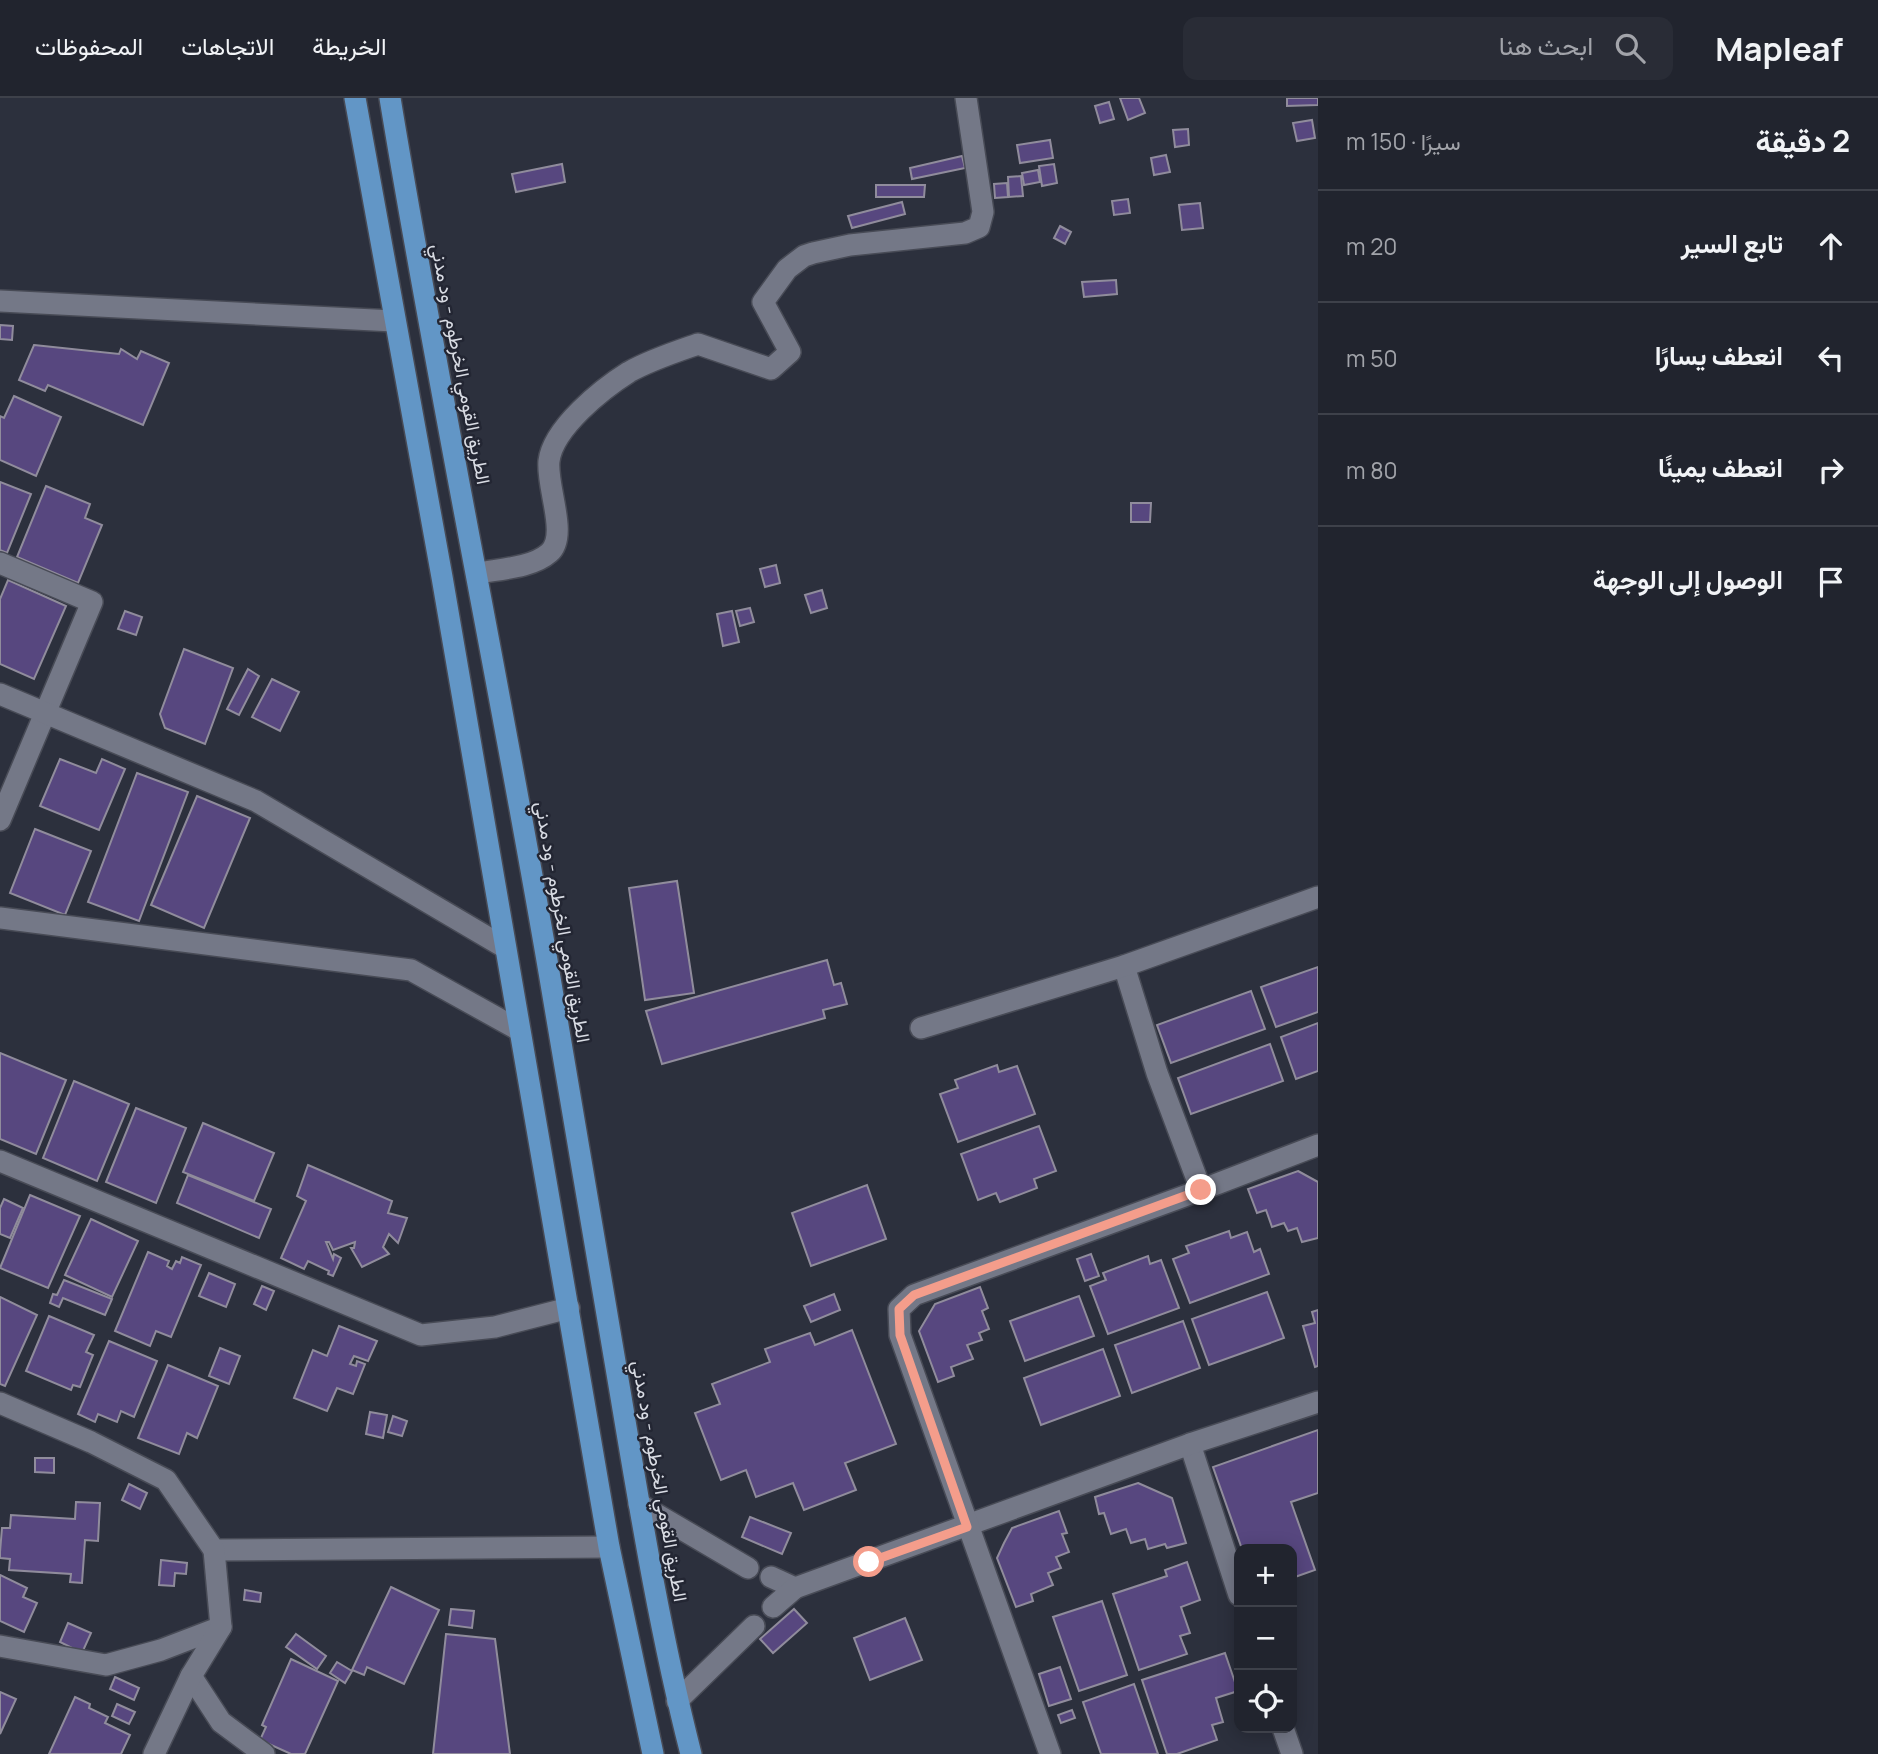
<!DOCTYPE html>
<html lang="ar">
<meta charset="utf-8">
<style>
body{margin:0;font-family:Manrope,Vazirmatn,sans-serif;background:#292c36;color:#f1f3f6;direction:rtl}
.controls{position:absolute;right:21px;bottom:21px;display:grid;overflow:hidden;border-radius:14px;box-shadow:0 4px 18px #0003}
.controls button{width:63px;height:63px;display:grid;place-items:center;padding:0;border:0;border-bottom:2px solid #3e414a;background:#21242e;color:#f1f3f6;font:35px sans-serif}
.stop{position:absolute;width:21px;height:21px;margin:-16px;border:5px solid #f49d8b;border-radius:50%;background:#fff}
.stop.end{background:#f49d8b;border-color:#fff;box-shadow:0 2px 7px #0008}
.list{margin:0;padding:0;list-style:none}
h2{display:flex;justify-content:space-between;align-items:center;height:91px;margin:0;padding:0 28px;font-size:30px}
h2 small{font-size:23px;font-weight:400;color:#a2a4aa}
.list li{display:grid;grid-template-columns:46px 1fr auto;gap:21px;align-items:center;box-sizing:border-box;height:112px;padding:0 28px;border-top:2px solid #3e414a}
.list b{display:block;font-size:26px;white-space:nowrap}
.list em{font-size:23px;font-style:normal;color:#a2a4aa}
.icon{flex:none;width:38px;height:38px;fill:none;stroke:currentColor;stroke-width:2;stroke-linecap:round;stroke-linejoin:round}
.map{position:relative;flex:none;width:1318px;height:1656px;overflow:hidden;direction:ltr}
header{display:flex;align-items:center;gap:42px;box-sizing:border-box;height:98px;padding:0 35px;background:#21242e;border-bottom:2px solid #3e414a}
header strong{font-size:33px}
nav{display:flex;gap:38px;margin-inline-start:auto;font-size:24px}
.search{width:490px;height:63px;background:#292c36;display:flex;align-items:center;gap:18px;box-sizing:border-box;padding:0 24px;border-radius:14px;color:#a2a4aa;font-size:26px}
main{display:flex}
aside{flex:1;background:#21242e}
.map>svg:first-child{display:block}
</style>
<header>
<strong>Mapleaf</strong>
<div class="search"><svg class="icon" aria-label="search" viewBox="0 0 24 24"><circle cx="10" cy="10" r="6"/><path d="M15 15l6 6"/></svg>ابحث هنا</div>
<nav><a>الخريطة</a><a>الاتجاهات</a><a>المحفوظات</a></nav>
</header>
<main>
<aside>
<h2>2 دقيقة<small>سيرًا · 150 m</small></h2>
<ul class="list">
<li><svg class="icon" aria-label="ahead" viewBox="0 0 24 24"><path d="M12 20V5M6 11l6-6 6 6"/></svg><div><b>تابع السير</b></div><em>20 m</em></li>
<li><svg class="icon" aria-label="left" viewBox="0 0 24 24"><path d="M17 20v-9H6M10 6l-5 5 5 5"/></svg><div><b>انعطف يسارًا</b></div><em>50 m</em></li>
<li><svg class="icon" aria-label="right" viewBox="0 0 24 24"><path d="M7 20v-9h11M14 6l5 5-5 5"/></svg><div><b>انعطف يمينًا</b></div><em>80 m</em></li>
<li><svg class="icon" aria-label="arrive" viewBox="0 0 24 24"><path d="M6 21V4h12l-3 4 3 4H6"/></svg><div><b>الوصول إلى الوجهة</b></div></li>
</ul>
</aside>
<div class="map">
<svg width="1318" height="1656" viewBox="0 0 1318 1656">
<rect width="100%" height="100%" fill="#2c303d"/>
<g fill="#57477f" stroke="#908c9c" stroke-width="2">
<polygon points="1120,0 1139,0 1145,15 1128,22"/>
<polygon points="1287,0 1318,0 1318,7 1287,8"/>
<polygon points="1109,4 1114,21 1100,25 1095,8"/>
<polygon points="1312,22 1315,40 1297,43 1293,25"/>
<polygon points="1188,31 1189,47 1175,49 1173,32"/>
<polygon points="1050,42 1053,60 1020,65 1017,47"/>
<polygon points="1166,57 1170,74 1154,77 1151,60"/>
<polygon points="962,58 965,70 912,81 910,70"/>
<polygon points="562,66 565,84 516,94 512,76"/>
<polygon points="1054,66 1057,85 1042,88 1039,68"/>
<polygon points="1038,72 1040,84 1024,87 1022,75"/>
<polygon points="1021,78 1023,98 1009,99 1008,79"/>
<polygon points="1007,85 1008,99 995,100 994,86"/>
<polygon points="876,87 925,87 924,99 876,99"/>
<polygon points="1128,101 1130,115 1114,117 1112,103"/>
<polygon points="902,104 905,116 852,130 848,118"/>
<polygon points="1200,105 1203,130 1182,132 1179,107"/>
<polygon points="1060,128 1071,134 1065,146 1054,140"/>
<polygon points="1116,182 1117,196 1084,199 1082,184"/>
<polygon points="0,227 13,228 12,242 0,241"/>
<polygon points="34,247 119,256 121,251 137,261 141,253 169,265 143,327 48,287 45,293 19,282"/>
<polygon points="14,298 61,319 36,378 0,362 0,318 4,320"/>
<polygon points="0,384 31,396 7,455 0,452"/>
<polygon points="46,388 90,406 85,420 102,427 78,485 17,459"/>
<polygon points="1131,405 1151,405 1150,424 1131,424"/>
<polygon points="776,467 780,485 765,489 760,471"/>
<polygon points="8,482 66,508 34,581 0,566 0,501"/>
<polygon points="822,492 827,510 811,515 805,497"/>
<polygon points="750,510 754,524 740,528 736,513"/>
<polygon points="125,513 142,519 136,537 118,531"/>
<polygon points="732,513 739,544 723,548 717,516"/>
<polygon points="184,551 233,570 205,646 165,630 160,616"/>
<polygon points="248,571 259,578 239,617 227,611"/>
<polygon points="272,581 299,594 280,633 252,619"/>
<polygon points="60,661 96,675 102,661 125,671 99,732 40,708"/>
<polygon points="137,675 188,694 139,823 88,804"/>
<polygon points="197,698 250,720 204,830 151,807"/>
<polygon points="35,731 91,753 65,817 10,795"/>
<polygon points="677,783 694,895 645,902 629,790"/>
<polygon points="827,862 834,887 841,885 847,906 823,912 825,920 662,966 646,913"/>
<polygon points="1318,869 1318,914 1276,929 1261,889"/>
<polygon points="1251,893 1265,931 1171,965 1157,927"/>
<polygon points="1318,925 1318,973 1296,981 1281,939"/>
<polygon points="1270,946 1283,983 1191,1016 1178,980"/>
<polygon points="0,955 66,982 36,1056 0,1041"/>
<polygon points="997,967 999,974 1017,968 1035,1016 958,1044 940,996 958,990 955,982"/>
<polygon points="74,983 129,1006 97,1083 43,1060"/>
<polygon points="136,1010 186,1030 156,1105 106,1084"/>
<polygon points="203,1025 274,1055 254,1103 183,1074"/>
<polygon points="1039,1028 1056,1073 1034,1081 1037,1090 1000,1104 996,1095 978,1102 961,1056"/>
<polygon points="308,1067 392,1103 388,1115 407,1120 398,1145 389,1136 383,1149 389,1156 362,1169 351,1150 354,1150 355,1144 333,1152 329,1144 326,1144 333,1161 334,1156 341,1160 333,1178 328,1176 329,1173 308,1163 304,1171 281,1160 306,1103 297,1098"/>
<polygon points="1298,1073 1318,1084 1318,1140 1302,1144 1297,1130 1288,1133 1284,1125 1272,1129 1266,1112 1257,1115 1248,1091"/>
<polygon points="188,1077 271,1111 259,1140 177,1105"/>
<polygon points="867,1087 886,1141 811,1168 792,1115"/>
<polygon points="30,1097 80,1118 48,1190 0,1170"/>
<polygon points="4,1101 23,1110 10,1140 0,1136 0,1110"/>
<polygon points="91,1121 138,1143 112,1199 65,1177"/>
<polygon points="1229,1133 1231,1140 1247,1134 1254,1154 1260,1151 1269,1176 1190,1205 1173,1161 1189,1155 1186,1148"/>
<polygon points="148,1154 169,1163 167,1168 172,1171 176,1163 180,1165 182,1159 201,1167 171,1239 156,1233 150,1248 115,1233"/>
<polygon points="1091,1156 1099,1178 1085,1183 1077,1161"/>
<polygon points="1148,1158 1150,1166 1161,1162 1179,1210 1108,1236 1090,1188 1106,1182 1103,1175"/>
<polygon points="209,1175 235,1186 226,1209 199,1198"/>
<polygon points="64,1182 112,1201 105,1217 63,1200 59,1209 50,1205 53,1196 57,1197"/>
<polygon points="262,1188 274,1193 266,1212 254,1206"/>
<polygon points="980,1189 988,1210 982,1213 989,1231 979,1235 982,1242 967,1247 973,1261 951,1269 954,1278 938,1284 919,1233 935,1206"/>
<polygon points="1267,1194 1284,1240 1209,1267 1192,1221"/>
<polygon points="834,1196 840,1212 811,1224 804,1208"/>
<polygon points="1079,1198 1094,1238 1025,1263 1010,1223"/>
<polygon points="0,1199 37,1217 5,1288 0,1286"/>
<polygon points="1318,1212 1318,1268 1315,1269 1303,1228 1315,1225 1312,1214"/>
<polygon points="49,1218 94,1237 86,1254 93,1257 80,1289 73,1287 71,1292 26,1273"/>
<polygon points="1183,1223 1200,1270 1132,1295 1115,1247"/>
<polygon points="339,1228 377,1243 368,1263 354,1258 350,1266 356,1268 357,1263 365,1266 353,1296 337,1290 327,1313 294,1300 313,1252 327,1258"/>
<polygon points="852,1232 896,1346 845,1365 856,1392 804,1412 793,1385 756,1399 746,1372 721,1382 695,1315 720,1306 712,1286 770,1264 765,1251 810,1235 815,1247"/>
<polygon points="109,1243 157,1263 134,1319 121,1313 117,1324 98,1316 95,1324 78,1316"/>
<polygon points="220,1250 240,1258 229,1286 209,1278"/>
<polygon points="1103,1251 1120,1298 1041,1327 1024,1280"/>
<polygon points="168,1267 218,1288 197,1340 187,1335 179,1356 138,1340"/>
<polygon points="370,1314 387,1317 383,1340 366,1336"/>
<polygon points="393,1318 407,1323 402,1338 388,1334"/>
<polygon points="1318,1332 1318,1395 1291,1404 1315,1472 1292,1480 1292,1451 1242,1451 1213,1369"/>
<polygon points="35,1360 54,1360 54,1375 35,1374"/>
<polygon points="1138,1385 1172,1400 1186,1445 1167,1450 1165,1446 1148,1451 1145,1441 1131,1445 1126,1431 1111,1436 1104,1415 1099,1416 1095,1399"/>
<polygon points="129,1386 147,1395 140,1411 122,1402"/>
<polygon points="76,1404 100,1405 98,1443 85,1442 82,1485 70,1484 71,1476 9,1472 10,1461 0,1460 0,1454 2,1430 10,1430 11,1417 75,1421"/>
<polygon points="1059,1413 1067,1435 1062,1436 1069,1454 1056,1459 1061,1470 1048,1475 1053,1487 1031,1496 1033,1503 1016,1509 997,1460 1004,1445 1012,1430"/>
<polygon points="750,1419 791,1435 782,1456 742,1439"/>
<polygon points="161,1462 187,1465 186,1476 175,1475 174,1488 159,1487"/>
<polygon points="1187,1464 1200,1502 1181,1509 1190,1535 1180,1538 1187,1556 1139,1572 1113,1496 1167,1478 1165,1472"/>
<polygon points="0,1477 27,1490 23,1499 37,1505 24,1534 0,1523"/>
<polygon points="391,1489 439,1512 404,1586 367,1569 364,1577 352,1572"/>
<polygon points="245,1492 261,1495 260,1504 244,1502"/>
<polygon points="1102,1503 1127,1577 1079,1593 1053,1519"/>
<polygon points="451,1511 474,1513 472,1530 449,1527"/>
<polygon points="794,1511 807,1525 773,1555 760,1541"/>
<polygon points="905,1520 922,1562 870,1582 854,1540"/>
<polygon points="68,1525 91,1535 82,1555 60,1544"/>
<polygon points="296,1536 326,1558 317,1571 286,1549"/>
<polygon points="446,1536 495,1541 510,1656 433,1656"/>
<polygon points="1225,1555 1238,1593 1216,1600 1223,1624 1212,1627 1217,1642 1177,1656 1167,1656 1142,1582"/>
<polygon points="291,1561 338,1583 305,1656 291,1656 260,1642 266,1629 262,1627"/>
<polygon points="337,1564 352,1573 345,1585 330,1575"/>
<polygon points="1060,1569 1071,1601 1049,1608 1039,1576"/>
<polygon points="115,1579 139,1590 134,1602 110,1591"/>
<polygon points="1134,1586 1158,1656 1101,1656 1083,1604"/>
<polygon points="0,1594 16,1601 0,1636"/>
<polygon points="75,1599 90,1606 89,1610 108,1619 105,1625 130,1637 121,1656 49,1656"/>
<polygon points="117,1606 135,1614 129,1626 112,1618"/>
<polygon points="1072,1612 1075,1620 1061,1625 1058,1617"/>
</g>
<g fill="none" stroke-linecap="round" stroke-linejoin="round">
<g stroke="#484b56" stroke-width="24">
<g id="minor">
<polyline points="0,203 394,223"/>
<polyline points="0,465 92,504 0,722"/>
<path d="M478 475C499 471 532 470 549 455 569 438 546 389 549 363 553 330 602 291 629 274 650 262 675 254 698 246L771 271 790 254 763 204 787 171 804 158 813 155 850 147 965 135 979 129 983 114 966 0"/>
<polyline points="0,596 256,703 504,849"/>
<polyline points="0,820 411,872 519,932"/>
<polyline points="1124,868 1157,975 1201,1092"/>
<polyline points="921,930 1124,868 1318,799"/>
<polyline points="0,1063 421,1237 495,1229 569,1210"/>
<polyline points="0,1305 91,1344 166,1382 214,1452 609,1449"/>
<polyline points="1190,1346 1239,1497"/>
<polyline points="639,1406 748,1470"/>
<polyline points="771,1479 795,1490"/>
<polyline points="773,1509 795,1490 1190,1346 1318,1304"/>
<polyline points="0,1548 106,1567 161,1552 221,1529"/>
<polyline points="191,1578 221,1624 264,1656"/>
<polyline points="677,1603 754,1528"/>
<polyline points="1283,1630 1292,1656"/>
<polyline points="154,1656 191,1578 221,1529 214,1452"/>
<polyline points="1050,1656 900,1237 899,1211 914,1197 1201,1092 1318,1047"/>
</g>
</g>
<g stroke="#484b56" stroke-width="24">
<g id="highway">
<polyline points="355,0 442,479 609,1449 653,1656"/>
<path d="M390 0C438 292 499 582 549 874 574 1015 597 1157 621 1299 641 1418 661 1539 691 1656"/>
</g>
</g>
<use href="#minor" stroke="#747887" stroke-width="21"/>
<use href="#highway" stroke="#6296c6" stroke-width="21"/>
</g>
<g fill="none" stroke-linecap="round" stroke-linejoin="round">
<polyline stroke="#f49d8b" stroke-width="9" points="869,1464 967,1429 900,1237 899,1211 914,1197 1201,1092"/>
</g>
<g text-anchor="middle" stroke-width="5" stroke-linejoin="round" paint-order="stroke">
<g font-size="19" fill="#d9dce4" stroke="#232633">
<text transform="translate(461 266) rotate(79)" y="7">الطريق القومي الخرطوم - ود مدني</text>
<text transform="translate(563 824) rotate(80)" y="7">الطريق القومي الخرطوم - ود مدني</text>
<text transform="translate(660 1383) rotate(80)" y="7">الطريق القومي الخرطوم - ود مدني</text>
</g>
</g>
</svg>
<div class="controls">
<button>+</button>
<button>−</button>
<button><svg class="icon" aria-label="locate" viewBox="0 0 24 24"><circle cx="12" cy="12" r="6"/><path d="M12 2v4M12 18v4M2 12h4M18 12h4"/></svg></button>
</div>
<div class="stop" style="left:869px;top:1464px"></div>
<div class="stop end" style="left:1201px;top:1092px"></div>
</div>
</main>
